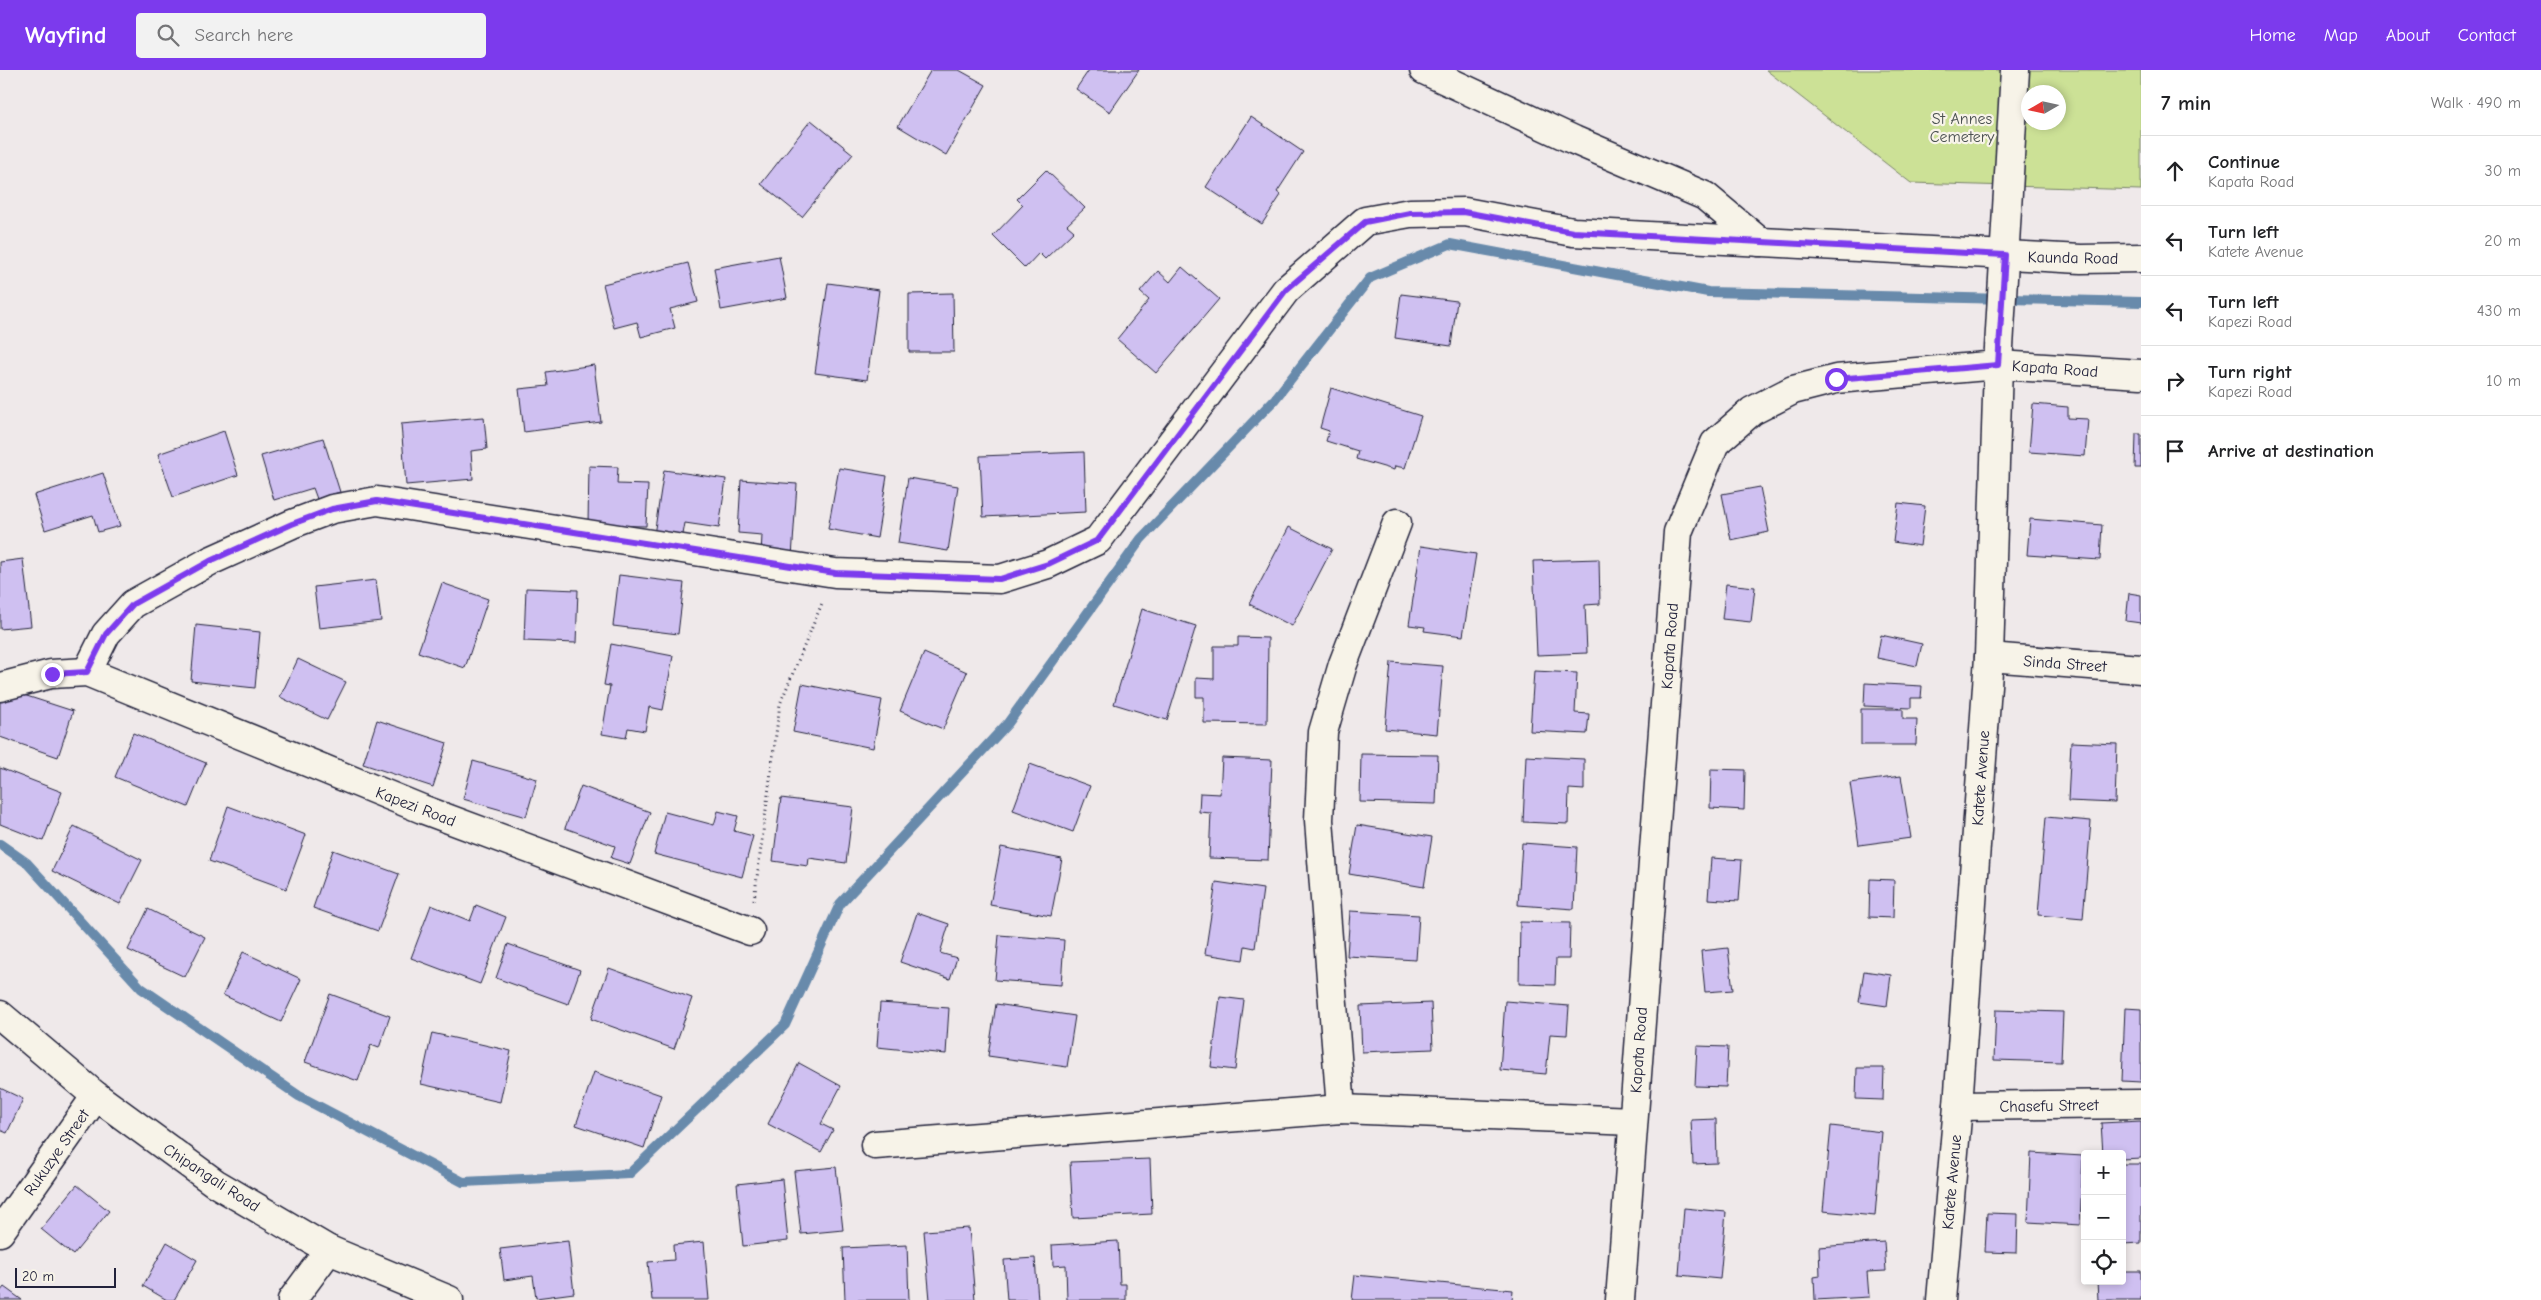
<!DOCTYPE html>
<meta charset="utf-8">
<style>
body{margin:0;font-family:"Comic Neue",sans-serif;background:#f2f2f2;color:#202124}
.controls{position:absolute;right:15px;bottom:15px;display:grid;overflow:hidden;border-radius:5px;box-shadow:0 2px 8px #0003}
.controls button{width:45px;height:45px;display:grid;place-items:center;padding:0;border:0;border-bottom:1px solid #e0e0e0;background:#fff;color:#202124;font:25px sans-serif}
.compass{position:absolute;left:2021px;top:15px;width:45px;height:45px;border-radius:50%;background:#fff;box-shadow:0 2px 8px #0003;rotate:261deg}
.scale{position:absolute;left:15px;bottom:12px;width:101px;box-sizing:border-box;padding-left:5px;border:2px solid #22223b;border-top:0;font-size:14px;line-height:18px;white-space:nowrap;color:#22223b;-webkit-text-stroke:4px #f7f3e8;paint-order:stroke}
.stop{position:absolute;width:15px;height:15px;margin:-11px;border:4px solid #7c3aed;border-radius:50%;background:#fff}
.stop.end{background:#7c3aed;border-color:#fff;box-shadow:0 1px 5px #0008}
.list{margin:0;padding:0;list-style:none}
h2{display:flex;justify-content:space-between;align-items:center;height:65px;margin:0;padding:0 20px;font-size:21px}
h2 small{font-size:16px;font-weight:400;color:#757577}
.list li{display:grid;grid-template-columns:32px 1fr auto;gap:15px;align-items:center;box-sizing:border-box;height:70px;padding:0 20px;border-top:1px solid #e0e0e0}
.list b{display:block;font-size:19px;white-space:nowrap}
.list p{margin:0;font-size:16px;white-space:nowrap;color:#757577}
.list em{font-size:16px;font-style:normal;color:#757577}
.icon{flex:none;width:28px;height:28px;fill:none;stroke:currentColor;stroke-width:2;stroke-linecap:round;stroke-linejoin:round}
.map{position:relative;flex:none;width:2141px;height:1230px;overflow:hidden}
header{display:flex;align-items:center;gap:30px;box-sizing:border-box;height:70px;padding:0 25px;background:#7c3aed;color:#fff}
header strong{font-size:24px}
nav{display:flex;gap:28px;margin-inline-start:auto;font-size:18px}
.search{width:350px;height:45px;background:#f2f2f2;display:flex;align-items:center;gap:12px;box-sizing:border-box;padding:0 18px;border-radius:5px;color:#757577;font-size:19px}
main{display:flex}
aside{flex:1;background:#fff}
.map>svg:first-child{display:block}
</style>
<header>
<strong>Wayfind</strong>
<div class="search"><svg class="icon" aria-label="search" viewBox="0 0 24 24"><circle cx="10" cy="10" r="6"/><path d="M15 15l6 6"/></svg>Search here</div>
<nav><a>Home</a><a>Map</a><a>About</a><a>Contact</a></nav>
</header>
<main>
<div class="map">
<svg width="2141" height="1230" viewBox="0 0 2141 1230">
<rect width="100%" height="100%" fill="#efe9ea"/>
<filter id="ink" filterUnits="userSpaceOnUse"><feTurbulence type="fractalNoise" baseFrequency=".02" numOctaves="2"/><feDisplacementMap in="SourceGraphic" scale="10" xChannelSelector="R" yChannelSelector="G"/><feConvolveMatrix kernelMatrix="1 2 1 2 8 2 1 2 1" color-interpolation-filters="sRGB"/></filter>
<g filter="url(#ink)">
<path fill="#cce196" stroke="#778268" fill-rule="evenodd" d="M1766 0H2141V120L1911 113ZM2028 22H2058V52H2028Z"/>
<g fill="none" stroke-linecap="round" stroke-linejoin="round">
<polyline stroke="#688aab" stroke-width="10" points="0,774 27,793 141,918 299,1026 463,1112 629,1104 785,955 840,834 1008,653 1141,469 1275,329 1370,208 1450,174 1708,222 2141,232"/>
</g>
<g fill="#cfc0f1" stroke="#22223b">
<polygon points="931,0 959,0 986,15 946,85 898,56"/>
<polygon points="1089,0 1139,0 1110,42 1076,19"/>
<polygon points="1251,47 1303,82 1277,122 1281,125 1262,154 1206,117"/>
<polygon points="811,50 853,84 802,147 761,114"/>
<polygon points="1046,100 1085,138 1067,155 1074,161 1045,189 1039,183 1025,198 993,166 1023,135 1017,129"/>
<polygon points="779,186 787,228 721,240 714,198"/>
<polygon points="688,193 698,232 670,239 675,258 641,267 637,252 614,258 603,214"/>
<polygon points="1182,197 1219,229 1156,303 1117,269 1149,230 1140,222 1158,201 1170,212"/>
<polygon points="828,213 879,220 867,310 815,303"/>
<polygon points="953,223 954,282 909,282 909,224"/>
<polygon points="1401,224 1457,231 1451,276 1395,268"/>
<polygon points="594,295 601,352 524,362 519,319 548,316 546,302"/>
<polygon points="1331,318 1421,346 1405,398 1395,396 1394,400 1356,389 1358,381 1326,371 1329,361 1320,358"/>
<polygon points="2033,334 2068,337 2068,348 2088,349 2085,386 2029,382"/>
<polygon points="484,347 487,379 471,381 473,409 406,415 401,354"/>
<polygon points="224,361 238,405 173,427 158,384"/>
<polygon points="2136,364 2141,364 2141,398 2135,398"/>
<polygon points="323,368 340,422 317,429 313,418 274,430 261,386"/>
<polygon points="1084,382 1086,442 983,447 980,386"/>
<polygon points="589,396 618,397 617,414 648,415 646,456 588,455"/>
<polygon points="839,398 887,406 877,468 828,459"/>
<polygon points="664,400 726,409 719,458 685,453 682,470 654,465"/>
<polygon points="103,403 120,456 98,462 93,445 45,460 34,425"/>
<polygon points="908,408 958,416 948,481 898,473"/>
<polygon points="741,410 797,414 792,487 761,485 762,465 738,463"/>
<polygon points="1760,417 1769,462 1731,470 1722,424"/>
<polygon points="1898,433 1925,436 1920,476 1893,472"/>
<polygon points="2030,449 2102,455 2100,490 2027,485"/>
<polygon points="1289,457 1332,479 1292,556 1249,534"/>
<polygon points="1421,476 1476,484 1463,566 1424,561 1425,557 1409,555"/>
<polygon points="23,489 31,556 0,559 0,492"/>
<polygon points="1599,489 1600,534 1585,535 1587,583 1537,585 1533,491"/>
<polygon points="619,505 684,513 678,564 613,556"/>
<polygon points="376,510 381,551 319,558 314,517"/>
<polygon points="442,513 488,529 465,598 418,582"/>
<polygon points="1726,514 1755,517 1751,552 1722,549"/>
<polygon points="526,518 578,520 576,573 524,571"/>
<polygon points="2129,523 2141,525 2141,553 2126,551"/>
<polygon points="1142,539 1196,556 1167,650 1114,634"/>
<polygon points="196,555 260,562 255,618 191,611"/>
<polygon points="1881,565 1922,574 1917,596 1877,588"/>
<polygon points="1238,567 1268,568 1267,654 1204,653 1204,627 1196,627 1196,608 1214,609 1214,576 1238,576"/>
<polygon points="611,574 673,586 663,640 649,637 645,661 628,658 626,668 602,664 610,616 604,615"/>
<polygon points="924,583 967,602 943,659 900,641"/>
<polygon points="298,589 346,612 327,650 280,627"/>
<polygon points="1391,592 1443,596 1437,664 1385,659"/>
<polygon points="1534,601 1577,603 1575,643 1589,644 1587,664 1530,661"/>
<polygon points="1865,613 1922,616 1921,628 1911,628 1911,638 1864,636"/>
<polygon points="802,614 882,630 873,678 793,662"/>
<polygon points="2,618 73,641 58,687 0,667 0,625"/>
<polygon points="1861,639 1903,639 1903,649 1917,649 1916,675 1861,675"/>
<polygon points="377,650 447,673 433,717 363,694"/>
<polygon points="133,663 206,693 188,737 115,707"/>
<polygon points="2071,672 2117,674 2115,733 2068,731"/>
<polygon points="1361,684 1438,685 1436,734 1360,732"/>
<polygon points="1526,686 1584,689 1584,720 1569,719 1568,754 1523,752"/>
<polygon points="1222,688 1272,690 1268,790 1209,788 1211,743 1199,742 1200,723 1220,724"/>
<polygon points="473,691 537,709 526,747 463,729"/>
<polygon points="1030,694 1090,716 1073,762 1013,740"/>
<polygon points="0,698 62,722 43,771 0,754"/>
<polygon points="1711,699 1745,700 1744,740 1710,738"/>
<polygon points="1901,706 1911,768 1859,775 1850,713"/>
<polygon points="581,716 650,742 630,794 611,788 615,776 565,758"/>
<polygon points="781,728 853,737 846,793 809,788 808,796 773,791"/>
<polygon points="228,736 306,765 286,819 209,791"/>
<polygon points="718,741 738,746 734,761 753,766 742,807 654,784 665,742 714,755"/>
<polygon points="2046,747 2091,751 2083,849 2038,845"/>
<polygon points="1357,755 1432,767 1424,817 1349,804"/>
<polygon points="74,756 142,790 120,834 52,801"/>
<polygon points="1522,773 1577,777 1574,839 1518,835"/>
<polygon points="1001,777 1062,789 1051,846 990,835"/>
<polygon points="333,780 399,804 378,861 313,838"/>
<polygon points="1711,788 1742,790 1739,831 1708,829"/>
<polygon points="1870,809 1894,810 1893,848 1869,847"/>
<polygon points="1216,812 1263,819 1255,878 1245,876 1243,890 1205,884"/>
<polygon points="431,835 470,851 476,835 506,847 480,914 411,888"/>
<polygon points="148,839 205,867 185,907 128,880"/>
<polygon points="1350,841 1419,845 1416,890 1347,886"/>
<polygon points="917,843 949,854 940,883 957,888 950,909 900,892"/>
<polygon points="1520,852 1570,853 1569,889 1556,889 1555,915 1519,914"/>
<polygon points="999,865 1064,870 1061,915 995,910"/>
<polygon points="508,874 580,900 568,934 496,908"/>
<polygon points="1728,878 1733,920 1705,922 1701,881"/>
<polygon points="243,882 301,909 281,952 223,925"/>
<polygon points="609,898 692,928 674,979 591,949"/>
<polygon points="1864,901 1891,905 1887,936 1859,932"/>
<polygon points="330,924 390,946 379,978 371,975 358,1011 305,992"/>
<polygon points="1220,927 1244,930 1235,1000 1211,997"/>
<polygon points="1505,931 1569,936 1567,965 1550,964 1546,1004 1500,1000"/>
<polygon points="880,933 949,938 946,984 877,977"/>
<polygon points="1431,933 1433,979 1362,982 1360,936"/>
<polygon points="996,934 1075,946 1067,997 988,986"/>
<polygon points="2125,938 2141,939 2141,1012 2122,1011"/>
<polygon points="1996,940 2063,942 2061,992 1994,990"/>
<polygon points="432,963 511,981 500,1032 421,1014"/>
<polygon points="1697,976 1728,977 1726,1017 1695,1016"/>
<polygon points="799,993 841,1016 821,1054 833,1060 821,1082 768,1054"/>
<polygon points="1857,998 1884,998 1883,1030 1856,1029"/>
<polygon points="594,1002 661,1025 644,1078 576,1055"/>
<polygon points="0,1018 23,1029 7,1063 0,1060"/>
<polygon points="1716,1049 1717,1093 1693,1094 1691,1050"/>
<polygon points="2141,1051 2141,1088 2122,1089 2122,1084 2103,1084 2101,1053"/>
<polygon points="1831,1056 1882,1062 1875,1146 1823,1141"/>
<polygon points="2031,1083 2083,1086 2080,1155 2028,1152"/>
<polygon points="1150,1089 1152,1144 1073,1148 1070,1092"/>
<polygon points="2122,1094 2141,1094 2141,1173 2124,1174"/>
<polygon points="836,1097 843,1160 801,1164 794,1101"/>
<polygon points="782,1109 788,1171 743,1176 737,1114"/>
<polygon points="77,1115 109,1141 73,1185 41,1159"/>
<polygon points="1684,1138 1726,1142 1720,1209 1679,1205"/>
<polygon points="1987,1143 2018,1144 2017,1183 1985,1182"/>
<polygon points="969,1158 975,1230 930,1230 924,1161"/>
<polygon points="568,1171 574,1223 536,1228 533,1206 504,1210 500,1179"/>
<polygon points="1118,1171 1120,1214 1126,1214 1126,1230 1067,1230 1066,1195 1053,1196 1052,1175"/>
<polygon points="167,1172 197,1190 174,1230 167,1230 143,1216"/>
<polygon points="704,1172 709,1230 652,1230 648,1192 674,1190 673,1175"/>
<polygon points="1884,1172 1886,1201 1867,1202 1869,1227 1815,1230 1814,1207 1820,1206 1819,1177"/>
<polygon points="907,1175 909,1230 845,1230 843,1178"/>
<polygon points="1035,1188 1038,1230 1007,1230 1004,1190"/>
<polygon points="2122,1201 2141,1201 2141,1230 2098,1230 2097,1211 2122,1211"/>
<polygon points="1355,1205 1513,1220 1512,1230 1352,1230"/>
<polygon points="4,1217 22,1230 0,1230 0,1222"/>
</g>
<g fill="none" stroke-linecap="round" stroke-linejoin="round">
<g stroke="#22223b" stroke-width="31">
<g id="minor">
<polyline points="1424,0 1574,70 1705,126 1760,172"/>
<polyline points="1989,587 2141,599"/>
<polyline points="87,602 106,564 133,534 210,491 292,454 332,439 377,431 835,503 1000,509 1048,494 1098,470 1286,220 1365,151 1410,143 1465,142 1573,162 2081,189 2141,188"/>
<polyline points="0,617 51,604 87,602 422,739 750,861"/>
<polyline points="0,945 96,1026 215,1113 329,1180 449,1230"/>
<polyline points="1958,1036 2141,1034"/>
<polyline points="1341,1039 1319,750 1323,662 1343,594 1397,453"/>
<polyline points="875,1075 1341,1039 1633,1051"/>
<polyline points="0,1162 96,1026"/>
<polyline points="292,1230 329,1180"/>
<polyline points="1620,1230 1678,462 1715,373 1752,341 1793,320 1836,309 1998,295 2141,304"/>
<polyline points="1941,1230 1958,1036 1989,587 1998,295 2015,0"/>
</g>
</g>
<polyline stroke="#22223b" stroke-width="3" stroke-dasharray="1 4" stroke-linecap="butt" points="754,830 780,634 823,531"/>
<use href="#minor" stroke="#f7f3e8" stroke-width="28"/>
</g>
</g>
<g fill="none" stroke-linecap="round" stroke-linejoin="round" filter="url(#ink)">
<polyline stroke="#7c3aed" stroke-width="6" points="52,604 87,602 106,564 133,534 210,491 292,454 332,439 377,431 835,503 1000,509 1048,494 1098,470 1286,220 1365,152 1410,143 1464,142 1573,162 2005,185 1998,295 1836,309"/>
</g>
<g text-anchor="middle" stroke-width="4.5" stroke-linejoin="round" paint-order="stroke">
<g font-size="16" fill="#4c5252" stroke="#f7f3e8">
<text x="1962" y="54">St Annes<tspan x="1962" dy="18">Cemetery</tspan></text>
</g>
<g font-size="16" fill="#22223b" stroke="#f7f3e8">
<text transform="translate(2073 187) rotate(1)" y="6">Kaunda Road</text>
<text transform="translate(2055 298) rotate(4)" y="6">Kapata Road</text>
<text transform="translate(1669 576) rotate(-86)" y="6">Kapata Road</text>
<text transform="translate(2065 593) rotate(4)" y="6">Sinda Street</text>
<text transform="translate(1980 708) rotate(-86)" y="6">Katete Avenue</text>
<text transform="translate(416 736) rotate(21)" y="6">Kapezi Road</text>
<text transform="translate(1638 980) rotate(-86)" y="6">Kapata Road</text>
<text transform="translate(2049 1035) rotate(-1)" y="6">Chasefu Street</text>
<text transform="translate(56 1082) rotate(-55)" y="6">Rukuzye Street</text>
<text transform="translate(212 1107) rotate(33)" y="6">Chipangali Road</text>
<text transform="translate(1951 1112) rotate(-85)" y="6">Katete Avenue</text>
</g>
</g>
</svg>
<div class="controls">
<button>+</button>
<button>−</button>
<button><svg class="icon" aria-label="locate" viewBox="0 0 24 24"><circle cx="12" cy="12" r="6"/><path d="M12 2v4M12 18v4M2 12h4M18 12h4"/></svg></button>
</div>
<svg class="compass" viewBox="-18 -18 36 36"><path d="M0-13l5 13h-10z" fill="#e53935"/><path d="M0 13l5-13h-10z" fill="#757577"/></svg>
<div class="scale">20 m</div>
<div class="stop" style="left:1836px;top:309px"></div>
<div class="stop end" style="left:52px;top:604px"></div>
</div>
<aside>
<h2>7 min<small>Walk · 490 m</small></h2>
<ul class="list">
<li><svg class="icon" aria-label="ahead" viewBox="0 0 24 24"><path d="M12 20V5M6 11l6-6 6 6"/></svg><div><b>Continue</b><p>Kapata Road</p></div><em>30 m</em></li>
<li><svg class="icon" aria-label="left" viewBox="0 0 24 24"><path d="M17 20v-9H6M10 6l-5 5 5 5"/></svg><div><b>Turn left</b><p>Katete Avenue</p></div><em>20 m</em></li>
<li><svg class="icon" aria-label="left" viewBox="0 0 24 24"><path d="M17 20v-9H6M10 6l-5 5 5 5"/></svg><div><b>Turn left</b><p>Kapezi Road</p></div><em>430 m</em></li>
<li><svg class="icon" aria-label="right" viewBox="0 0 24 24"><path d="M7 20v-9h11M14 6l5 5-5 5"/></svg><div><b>Turn right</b><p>Kapezi Road</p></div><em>10 m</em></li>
<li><svg class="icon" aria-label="arrive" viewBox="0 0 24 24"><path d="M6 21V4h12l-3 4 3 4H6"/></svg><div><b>Arrive at destination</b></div></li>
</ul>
</aside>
</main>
